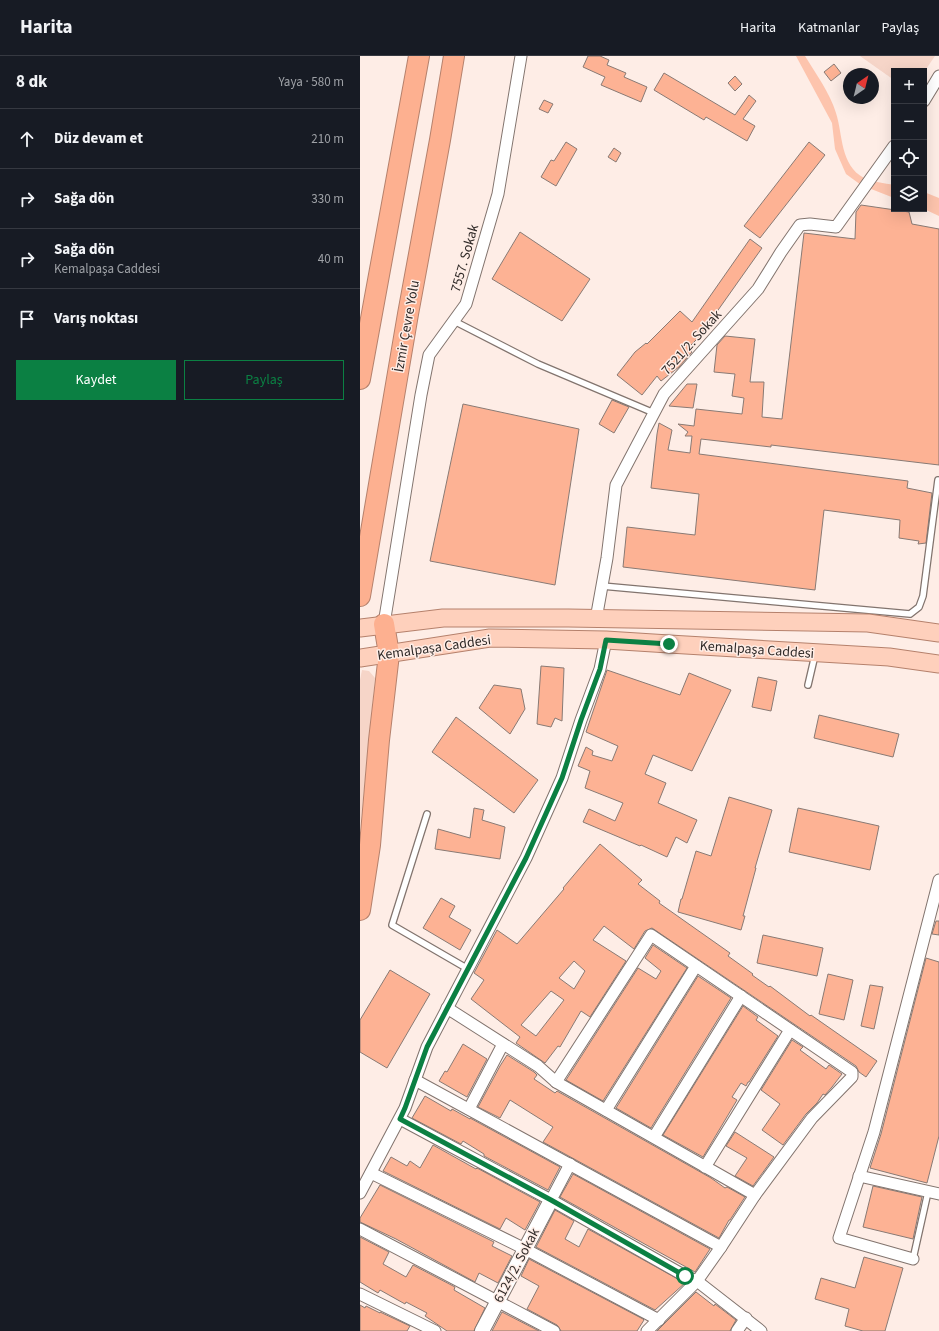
<!DOCTYPE html>
<html lang="tr">
<meta charset="utf-8">
<style>
body{margin:0;font-family:"Source Sans 3",sans-serif;background:#20242c;color:#f1f3f6}
.controls{position:absolute;right:12px;top:12px;display:grid;overflow:hidden;border-radius:0px;box-shadow:0 4px 16px #0002}
.controls button{width:36px;height:36px;display:grid;place-items:center;padding:0;border:0;border-bottom:1px solid #363941;background:#171b24;color:#f1f3f6;font:20px sans-serif}
.compass{position:absolute;left:483px;top:12px;width:36px;height:36px;border-radius:50%;background:#171b24;box-shadow:0 4px 16px #0002;rotate:35deg}
.stop{position:absolute;width:12px;height:12px;margin:-9px;border:3px solid #0b8043;border-radius:50%;background:#fff}
.stop.end{background:#0b8043;border-color:#fff;box-shadow:0 1px 4px #0008}
.list{margin:0;padding:0;list-style:none}
h2{display:flex;justify-content:space-between;align-items:center;height:52px;margin:0;padding:0 16px;font-size:17px}
h2 small{font-size:13px;font-weight:400;color:#9ea1a6}
.list li{display:grid;grid-template-columns:26px 1fr auto;gap:12px;align-items:center;box-sizing:border-box;height:60px;padding:0 16px;border-top:1px solid #363941}
.list b{display:block;font-size:15px;white-space:nowrap}
.list p{margin:0;font-size:13px;white-space:nowrap;color:#9ea1a6}
.list em{font-size:13px;font-style:normal;color:#9ea1a6}
.actions{display:flex;gap:8px;padding:12px 16px}
.actions a{flex:1;padding:9px 0;border:1px solid #0b8043;border-radius:0px;text-align:center;font-size:14px;color:#0b8043}
.actions .main{background:#0b8043;color:#fff}
.icon{flex:none;width:22px;height:22px;fill:none;stroke:currentColor;stroke-width:2;stroke-linecap:round;stroke-linejoin:round}
.map{position:relative;flex:none;width:579px;height:1275px;overflow:hidden}
header{display:flex;align-items:center;gap:24px;box-sizing:border-box;height:56px;padding:0 20px;background:#171b24;border-bottom:1px solid #363941}
header strong{font-size:19px}
nav{display:flex;gap:22px;margin-inline-start:auto;font-size:14px}
main{display:flex}
aside{flex:1;background:#171b24}
.map>svg:first-child{display:block}
</style>
<header>
<strong>Harita</strong>
<nav><a>Harita</a><a>Katmanlar</a><a>Paylaş</a></nav>
</header>
<main>
<aside>
<h2>8 dk<small>Yaya · 580 m</small></h2>
<ul class="list">
<li><svg class="icon" aria-label="ahead" viewBox="0 0 24 24"><path d="M12 20V5M6 11l6-6 6 6"/></svg><div><b>Düz devam et</b></div><em>210 m</em></li>
<li><svg class="icon" aria-label="right" viewBox="0 0 24 24"><path d="M7 20v-9h11M14 6l5 5-5 5"/></svg><div><b>Sağa dön</b></div><em>330 m</em></li>
<li><svg class="icon" aria-label="right" viewBox="0 0 24 24"><path d="M7 20v-9h11M14 6l5 5-5 5"/></svg><div><b>Sağa dön</b><p>Kemalpaşa Caddesi</p></div><em>40 m</em></li>
<li><svg class="icon" aria-label="arrive" viewBox="0 0 24 24"><path d="M6 21V4h12l-3 4 3 4H6"/></svg><div><b>Varış noktası</b></div></li>
</ul>
<div class="actions"><a class="main">Kaydet</a><a>Paylaş</a></div>
</aside>
<div class="map">
<svg width="579" height="1275" viewBox="0 0 579 1275">
<rect width="100%" height="100%" fill="#feede6"/>
<g fill="#f6d5c8">
<polygon points="500,0 575,0 564,16 564,15 534,15 534,24"/>
<polygon points="2,614 9,615 15,622 0,772 0,624"/>
</g>
<g fill="#fdc4ad">
<path d="M436 0H445C456 18 470 37 476 57 483 79 480 109 504 122 512 126 525 127 534 129V142L501 129 486 118 475 93 472 67Z"/>
<polygon points="564,136 579,142 579,160 564,153"/>
</g>
<g fill="#fdb294" stroke="#897a74" fill-rule="evenodd">
<polygon points="228,0 240,0 249,4 247,9 266,17 264,21 287,31 281,46 241,29 245,21 223,11"/>
<polygon points="474,8 481,17 471,25 464,16"/>
<polygon points="304,17 375,59 389,39 396,45 383,63 395,70 387,85 346,61 344,64 294,34"/>
<polygon points="375,20 382,28 375,35 368,27"/>
<polygon points="184,44 193,48 188,57 179,53"/>
<polygon points="206,86 217,93 196,130 181,121 191,104 194,105"/>
<polygon points="449,86 465,99 400,182 384,170"/>
<polygon points="254,92 261,97 256,106 248,101"/>
<polygon points="501,149 549,156 552,168 579,173 579,409 411,389 411,391 341,383 339,398 548,425 547,432 572,437 566,487 558,488 559,485 539,482 540,464 464,454 455,534 263,511 267,471 335,479 339,438 291,432 297,378 299,367 312,374 308,394 330,397 332,380 325,380 328,376 318,368 334,370 336,353 382,358 384,342 372,340 375,318 354,316 357,289 365,280 395,283 390,326 404,326 402,361 422,363 444,177 495,183 496,156"/>
<polygon points="160,176 230,223 202,265 132,223"/>
<polygon points="390,183 402,192 339,281 328,292 332,296 319,311 301,325 297,320 282,339 257,319 275,296 286,287 287,288 320,255 332,266"/>
<polygon points="327,328 337,328 333,352 309,350"/>
<polygon points="252,344 269,351 254,377 239,368"/>
<polygon points="103,348 219,373 195,529 70,505"/>
<polygon points="181,610 204,612 202,665 195,662 191,671 177,668"/>
<polygon points="247,614 320,639 329,617 371,634 332,715 293,699 285,718 306,727 298,747 337,764 327,787 316,781 307,801 281,789 280,790 223,766 229,753 255,765 263,747 225,732 230,715 218,710 226,691 233,695 232,699 252,705 258,690 226,676"/>
<polygon points="398,621 417,625 411,655 392,651"/>
<polygon points="134,629 161,633 165,653 150,678 119,652"/>
<polygon points="459,659 539,678 533,701 454,682"/>
<polygon points="96,661 178,724 154,757 72,696"/>
<polygon points="369,741 412,754 395,812 396,812 383,860 385,860 381,874 318,856 321,843 322,843 336,795 351,800"/>
<polygon points="114,752 124,754 122,764 145,771 140,803 75,793 78,773 110,782"/>
<polygon points="438,752 519,770 510,814 429,796"/>
<path d="M240 788 282 824 278 828 300 845 299 847 370 897 368 900 393 918 392 919 409 931 410 930 450 960 451 959 517 1005 506 1021 499 1016 496 1010 292 872 285 875 274 893 244 870 233 884 266 905 230 961 221 955 200 991 198 990 185 1007 156 987 160 981 111 943 124 924 114 917 137 874 157 888 204 833 203 832ZM214 905 225 915 214 933 199 922ZM191 935 204 944 176 980 161 969Z"/>
<polygon points="81,842 95,850 89,861 111,874 100,894 63,872"/>
<polygon points="576,865 579,865 579,879 572,878"/>
<polygon points="403,879 463,892 457,920 397,907"/>
<polygon points="293,889 327,912 243,1045 206,1024 278,912 296,923 301,915 285,902"/>
<polygon points="566,902 579,906 579,1080 567,1127 510,1112 521,1078"/>
<polygon points="30,914 70,938 27,1012 0,996 0,964"/>
<polygon points="468,918 493,924 484,964 459,958"/>
<polygon points="338,920 371,942 291,1072 256,1052"/>
<polygon points="510,929 523,931 514,973 501,970"/>
<polygon points="383,950 398,961 396,964 418,980 389,1026 388,1026 386,1030 381,1027 372,1041 377,1044 343,1101 303,1079"/>
<polygon points="432,984 443,991 440,994 466,1013 469,1009 482,1018 472,1031 465,1039 463,1038 457,1047 446,1058 423,1089 402,1074 420,1048 401,1034"/>
<polygon points="103,988 127,1003 107,1041 79,1025 85,1015 87,1016"/>
<polygon points="147,999 174,1016 177,1019 174,1023 195,1037 197,1035 351,1122 365,1132 367,1131 385,1141 370,1164 369,1164 359,1182 183,1086 193,1071 150,1044 140,1062 118,1051 140,1010"/>
<polygon points="65,1040 91,1055 92,1053 110,1063 110,1062 200,1111 188,1134 124,1100 124,1098 103,1085 101,1088 52,1062"/>
<polygon points="375,1076 414,1101 393,1130 375,1120 387,1102 366,1090"/>
<polygon points="73,1089 116,1113 117,1112 180,1146 165,1174 146,1162 140,1173 23,1115 31,1101 47,1110 50,1105 60,1112"/>
<polygon points="213,1118 350,1193 335,1216 200,1141"/>
<polygon points="20,1129 134,1186 132,1190 152,1200 138,1227 119,1217 115,1226 36,1183 0,1166 0,1162"/>
<polygon points="513,1130 562,1141 553,1183 503,1171"/>
<polygon points="195,1154 214,1165 205,1183 219,1191 228,1173 325,1227 295,1254 176,1191"/>
<polygon points="0,1181 29,1196 23,1208 46,1221 53,1209 95,1231 94,1234 125,1252 114,1275 87,1275 65,1260 67,1257 46,1246 45,1248 20,1234 18,1237 0,1226"/>
<polygon points="504,1201 543,1212 525,1275 503,1275 485,1270 489,1253 455,1243 461,1222 495,1232"/>
<polygon points="169,1203 283,1263 284,1264 277,1275 201,1275 197,1269 167,1253 179,1230 161,1220"/>
<polygon points="336,1236 354,1250 355,1248 376,1264 370,1275 297,1275"/>
<polygon points="0,1249 5,1252 6,1250 20,1257 20,1256 50,1270 47,1275 0,1275"/>
<polygon points="142,1256 179,1275 132,1275"/>
</g>
<g fill="none" stroke-linecap="round" stroke-linejoin="round">
<g stroke="#82746e" stroke-width="8">
<g id="service">
<polyline points="94,265 178,308 294,357"/>
<polyline points="242,530 550,558 559,551 563,540 578,424"/>
<polyline points="448,629 455,599"/>
<polyline points="67,758 32,869 108,913"/>
<polyline points="553,1203 568,1136"/>
</g>
</g>
<g stroke="#82746e" stroke-width="13">
<g id="minor">
<polyline points="564,45 579,20"/>
<polyline points="236,563 247,502 256,429 304,338 398,233 421,196 440,169 450,168 476,171 534,90"/>
<polyline points="24,568 61,339 69,299 106,248 138,138 161,0"/>
<polyline points="87,952 178,1010 196,1026 395,1139"/>
<polyline points="55,1024 361,1191"/>
<polyline points="196,1026 291,879 492,1016 492,1021 452,1062 395,1139 361,1191 337,1225 287,1275"/>
<polyline points="109,1053 143,988"/>
<polyline points="246,1054 336,910"/>
<polyline points="40,1063 191,1144"/>
<polyline points="294,1081 381,940"/>
<polyline points="210,1108 191,1144 325,1220 337,1225 401,1275"/>
<polyline points="345,1111 430,974"/>
<polyline points="11,1117 165,1193 299,1264"/>
<polyline points="499,1120 579,1138"/>
<polyline points="0,1137 45,1052 67,991 166,802 202,722 221,664 240,613 246,584"/>
<polyline points="0,1173 194,1275"/>
<polyline points="553,1203 479,1182 514,1076 579,824"/>
<polyline points="0,1238 75,1275"/>
<polyline points="377,1275 386,1262"/>
</g>
</g>
<g stroke="#82746e" stroke-width="16">
<polyline id="tertiary" points="122,1275 191,1144"/>
</g>
<g stroke="#b5816c" stroke-width="19">
<g id="primary">
<polyline points="0,572 83,562 208,562 508,567 579,577"/>
<polyline points="0,602 130,582 246,584 309,588 529,601 579,608"/>
</g>
</g>
<g stroke="#b5816c" stroke-width="22">
<g id="motorway">
<polyline points="0,323 59,0"/>
<polyline points="0,540 48,258 80,84 94,0"/>
<polyline points="0,854 10,789 19,684 29,598 24,568"/>
</g>
</g>
<use href="#service" stroke="#fff" stroke-width="5.5"/>
<use href="#minor" stroke="#fff" stroke-width="11"/>
<use href="#tertiary" stroke="#fff" stroke-width="14"/>
<use href="#primary" stroke="#fed0bc" stroke-width="17"/>
<use href="#motorway" stroke="#fdb090" stroke-width="20"/>
</g>
<g fill="none" stroke-linecap="round" stroke-linejoin="round">
<polyline stroke="#0b8043" stroke-width="5" points="309,588 246,584 240,613 221,664 202,722 166,802 67,991 45,1052 40,1063 191,1144 325,1220"/>
</g>
<g text-anchor="middle" stroke-width="3" stroke-linejoin="round" paint-order="stroke">
<g font-size="14" fill="#302a28" stroke="#feede6">
<text transform="translate(104 202) rotate(-74)" y="5">7557. Sokak</text>
<text transform="translate(46 270) rotate(-80)" y="5">İzmir Çevre Yolu</text>
<text transform="translate(331 286) rotate(-48)" y="5">7521/2. Sokak</text>
<text transform="translate(74 591) rotate(-8)" y="5">Kemalpaşa Caddesi</text>
<text transform="translate(397 593) rotate(4)" y="5">Kemalpaşa Caddesi</text>
<text transform="translate(156 1209) rotate(-62)" y="5">6124/2. Sokak</text>
</g>
</g>
</svg>
<div class="controls">
<button>+</button>
<button>−</button>
<button><svg class="icon" aria-label="locate" viewBox="0 0 24 24"><circle cx="12" cy="12" r="6"/><path d="M12 2v4M12 18v4M2 12h4M18 12h4"/></svg></button>
<button><svg class="icon" aria-label="layers" viewBox="0 0 24 24"><path d="M12 4l9 5-9 5-9-5zM3 14l9 5 9-5"/></svg></button>
</div>
<svg class="compass" viewBox="-18 -18 36 36"><path d="M0-13l5 13h-10z" fill="#e53935"/><path d="M0 13l5-13h-10z" fill="#9ea1a6"/></svg>
<div class="stop" style="left:325px;top:1220px"></div>
<div class="stop end" style="left:309px;top:588px"></div>
</div>
</main>
